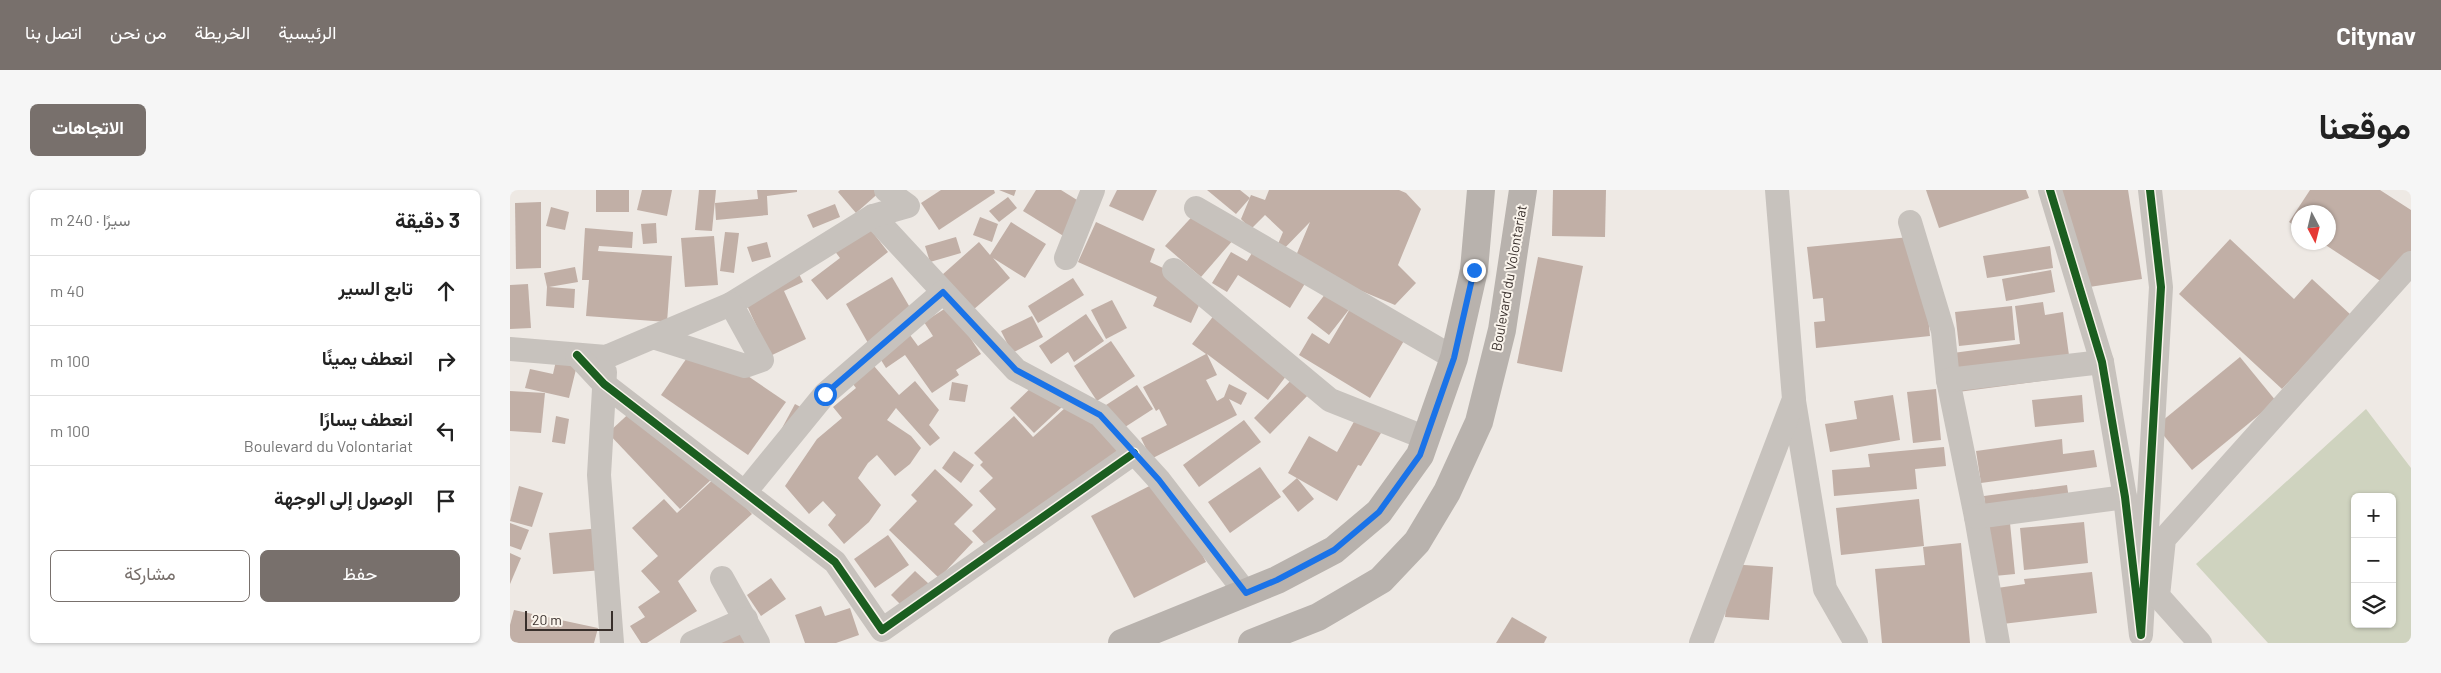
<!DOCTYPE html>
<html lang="ar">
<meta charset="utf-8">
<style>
body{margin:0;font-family:Barlow,Vazirmatn,sans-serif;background:#f6f6f6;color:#222;direction:rtl}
.controls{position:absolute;right:15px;bottom:15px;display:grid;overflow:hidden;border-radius:8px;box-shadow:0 1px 4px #0004}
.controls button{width:45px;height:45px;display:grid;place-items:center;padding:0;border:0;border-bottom:1px solid #e0e0e0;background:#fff;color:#222;font:25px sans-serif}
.compass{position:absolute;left:1781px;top:15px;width:45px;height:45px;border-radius:50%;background:#fff;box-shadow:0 1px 4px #0004;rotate:173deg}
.scale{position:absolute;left:15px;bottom:12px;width:88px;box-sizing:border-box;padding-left:5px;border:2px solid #382f2b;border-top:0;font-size:14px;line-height:18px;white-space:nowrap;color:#382f2b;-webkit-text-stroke:4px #faf4ec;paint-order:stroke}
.stop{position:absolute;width:15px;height:15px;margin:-11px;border:4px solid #1a73e8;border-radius:50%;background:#fff}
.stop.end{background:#1a73e8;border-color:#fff;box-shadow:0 1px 5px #0008}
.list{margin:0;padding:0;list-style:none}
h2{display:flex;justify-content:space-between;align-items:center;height:65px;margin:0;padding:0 20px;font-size:21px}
h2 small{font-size:16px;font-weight:400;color:#767676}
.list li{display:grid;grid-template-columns:32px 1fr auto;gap:15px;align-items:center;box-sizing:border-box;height:70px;padding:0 20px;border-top:1px solid #e0e0e0}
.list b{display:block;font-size:19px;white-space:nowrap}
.list p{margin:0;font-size:16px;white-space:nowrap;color:#767676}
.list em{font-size:16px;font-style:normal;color:#767676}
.actions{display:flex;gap:10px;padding:15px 20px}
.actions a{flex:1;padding:11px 0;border:1px solid #78706c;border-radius:8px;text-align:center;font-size:18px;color:#78706c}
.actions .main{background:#78706c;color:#fff}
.icon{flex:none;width:28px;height:28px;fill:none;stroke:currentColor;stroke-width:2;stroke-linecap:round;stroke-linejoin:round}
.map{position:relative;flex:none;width:1901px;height:453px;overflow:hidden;direction:ltr;border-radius:8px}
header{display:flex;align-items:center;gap:30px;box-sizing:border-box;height:70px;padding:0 25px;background:#78706c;color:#fff}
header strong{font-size:24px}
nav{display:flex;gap:28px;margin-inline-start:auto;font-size:18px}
.intro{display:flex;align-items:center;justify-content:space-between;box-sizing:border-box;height:120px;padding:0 30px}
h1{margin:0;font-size:35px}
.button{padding:12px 22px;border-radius:8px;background:#78706c;color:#fff;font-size:18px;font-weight:700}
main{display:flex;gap:30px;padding:0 30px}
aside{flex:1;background:#fff;border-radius:8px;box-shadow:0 1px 4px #0004}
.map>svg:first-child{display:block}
</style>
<header>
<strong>Citynav</strong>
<nav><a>الرئيسية</a><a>الخريطة</a><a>من نحن</a><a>اتصل بنا</a></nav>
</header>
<div class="intro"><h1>موقعنا</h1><a class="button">الاتجاهات</a></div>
<main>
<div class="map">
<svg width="1901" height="453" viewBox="0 0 1901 453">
<rect width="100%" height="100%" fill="#eee9e4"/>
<path fill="#cfd3bf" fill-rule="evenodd" d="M1856 219 1901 278V453H1758L1686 374ZM1845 307H1882V434H1845Z"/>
<g fill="#c1afa6">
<rect x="86" y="0" width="33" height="22"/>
<polygon points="132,0 162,0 157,26 127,20"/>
<polygon points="189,0 206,0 202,41 185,40"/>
<polygon points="247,0 287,0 287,2 257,6 258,25 206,30 205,13 248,9"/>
<polygon points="330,0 372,0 346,23 328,2"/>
<polygon points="431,0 484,0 485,3 429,40 411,13"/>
<polygon points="489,0 506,0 504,6"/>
<polygon points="526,0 551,0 580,18 560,50 513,21"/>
<polygon points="607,0 647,0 633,31 599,16"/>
<polygon points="697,0 730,0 740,8 726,24"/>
<polygon points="759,0 889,0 896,3 911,19 888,75 906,93 885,115 818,87 785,68 800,32 766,67 799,87 780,118 728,85 717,102 702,93 721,62 737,71 747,55 763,66 773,42 755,25 741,39 731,29 741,5 755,10"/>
<polygon points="1043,0 1096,0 1095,47 1042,46"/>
<polygon points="1416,0 1516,0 1519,8 1429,38"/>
<polygon points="1550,0 1618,0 1632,89 1566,99"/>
<polygon points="1800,0 1870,0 1901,20 1901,67 1881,98 1811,52 1818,52 1818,22 1788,22 1788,38 1779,32"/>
<polygon points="498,7 507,18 489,32 479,21"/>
<polygon points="31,12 31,78 6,79 5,13"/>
<polygon points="325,14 330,27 303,38 297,25"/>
<polygon points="41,17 59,22 55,40 36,36"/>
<polygon points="689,19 724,49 691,87 655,56"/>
<polygon points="350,26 378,62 317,110 301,90 330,68 317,51"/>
<polygon points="470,27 488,34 482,52 463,45"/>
<polygon points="501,32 536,54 515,88 483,68 500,88 463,120 432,85 469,52 480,65"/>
<polygon points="586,32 645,59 640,72 697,98 681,133 643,116 647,107 568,72"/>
<polygon points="146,33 147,53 133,54 131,34"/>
<polygon points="75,38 123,42 122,58 89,56 88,61 162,66 157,132 76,126 79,90 72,90"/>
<polygon points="215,42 229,43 224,83 210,81"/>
<polygon points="204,46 208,95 175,97 171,48"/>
<polygon points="1410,46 1420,146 1306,158 1304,132 1315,131 1313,108 1303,109 1297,57"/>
<polygon points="446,47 451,63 420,72 415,56"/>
<polygon points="1720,49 1784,109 1802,89 1841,125 1772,199 1669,104"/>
<polygon points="257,52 261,67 242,72 237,57"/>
<polygon points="1540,56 1543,78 1477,88 1473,66"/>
<polygon points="1028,67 1073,76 1052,182 1007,173"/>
<polygon points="65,77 68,92 39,97 65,99 64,118 36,116 37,97 34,83"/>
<polygon points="286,78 293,92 274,101 296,149 260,166 235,111"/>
<polygon points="1541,80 1545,102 1496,111 1492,89"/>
<polygon points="382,87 405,126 358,153 336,114"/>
<polygon points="563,88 574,105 528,133 518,116"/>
<polygon points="18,94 21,138 0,139 0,95"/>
<polygon points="822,95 895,149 860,208 789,165 802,143 819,154 841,117 819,145 797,128"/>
<polygon points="602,110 617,138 596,149 581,120"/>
<polygon points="1533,112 1535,125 1553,122 1562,187 1448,202 1443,163 1510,154 1505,116"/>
<polygon points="439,116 471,164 446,180 449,185 422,203 395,165 376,178 366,162 397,141 408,156 423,146 437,168 414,132"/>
<polygon points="1502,116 1505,150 1449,156 1445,122"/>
<polygon points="708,120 783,177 758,210 697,164 707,185 696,190 707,211 714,207 719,194 737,203 731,215 719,209 727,225 641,269 631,248 657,235 649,219 646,221 633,197 696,164 682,154"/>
<polygon points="576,124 594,151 564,172 558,162 541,174 529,156"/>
<polygon points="522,126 533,147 502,163 491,141"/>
<polygon points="601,151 625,186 587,211 564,176"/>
<polygon points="188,152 276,212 238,265 151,205"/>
<polygon points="48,162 69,167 59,208 15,198 20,179 43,184"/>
<polygon points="1730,167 1766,211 1682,280 1646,236"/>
<polygon points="364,176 389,205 405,191 429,220 419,235 430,248 420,256 386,218 377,230 401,246 411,258 400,274 385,286 367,265 358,273 348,288 371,315 359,332 334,354 318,335 326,325 313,311 299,324 275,296 307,249 332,228 323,217 346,198 339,189"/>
<polygon points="789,182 805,198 760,244 744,228"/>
<polygon points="528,191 553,216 524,243 500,218"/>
<polygon points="442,192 458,195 455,212 439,210"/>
<polygon points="627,195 643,219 612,239 596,215"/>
<polygon points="1426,199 1431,250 1403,253 1397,202"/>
<polygon points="0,201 35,203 31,243 0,241"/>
<polygon points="1383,205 1390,250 1320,262 1315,234 1347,229 1344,211"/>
<polygon points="1572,205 1574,232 1525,237 1522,210"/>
<polygon points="566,208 614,260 512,356 498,341 479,359 462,341 486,319 469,301 483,288 470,275 473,272 464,263 504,226 523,247"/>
<polygon points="285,214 298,221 271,240"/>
<polygon points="127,216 205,286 170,319 98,243"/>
<polygon points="46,226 59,229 55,254 42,252"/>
<polygon points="846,228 871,243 851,276 848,275 827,311 778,283 799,246 827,262"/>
<polygon points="734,230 751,252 689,297 673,275"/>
<polygon points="1552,249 1553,264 1584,260 1587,277 1471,293 1466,261"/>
<polygon points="1434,257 1436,276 1405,279 1407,299 1324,306 1322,280 1360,277 1358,264"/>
<polygon points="444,261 464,275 451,293 432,278"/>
<polygon points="750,277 771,307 720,343 698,312"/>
<polygon points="425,279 463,315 444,334 463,352 429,388 379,340 407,311 401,305"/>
<polygon points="207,286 242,324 168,391 187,421 137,453 131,453 120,436 135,427 128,417 150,402 131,381 148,366 122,338 154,309 167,323"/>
<polygon points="787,288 804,309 788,322 772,301"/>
<polygon points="653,289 696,372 624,408 581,326"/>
<polygon points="1557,295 1561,323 1478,335 1474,306"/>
<polygon points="9,296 33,303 22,337 0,331"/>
<polygon points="1409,309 1414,356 1331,365 1326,318"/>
<polygon points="1574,332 1578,373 1514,380 1510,338"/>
<polygon points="0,333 19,340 11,360 0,356"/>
<polygon points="1500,333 1505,384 1474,387 1469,337"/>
<polygon points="90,338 93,380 43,384 39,343"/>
<polygon points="378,345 399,375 365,398 344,369"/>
<polygon points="1451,353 1460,453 1372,453 1365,379 1415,375 1413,357"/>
<polygon points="0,363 11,368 0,394"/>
<polygon points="1220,374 1263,377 1259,430 1215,427"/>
<polygon points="405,381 419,394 394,418 381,405"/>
<polygon points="1582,382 1587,423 1484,435 1480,399 1515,394 1514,389"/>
<polygon points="261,388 276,409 251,426 237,405"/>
<polygon points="311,416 315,426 340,418 349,445 326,453 295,453 285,425"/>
<polygon points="4,420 88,438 84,453 9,453 0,451 0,435"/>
<polygon points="1002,427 1037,447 1034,453 986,453"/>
<polygon points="238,440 242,453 198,453"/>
</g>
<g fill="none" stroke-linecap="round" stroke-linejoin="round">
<g stroke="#c7c2bd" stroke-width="24">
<polyline points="1540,0 1592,172 1615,307 1631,445 1651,97 1640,0"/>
<polyline points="686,18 944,168"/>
<polyline points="363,26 506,180 590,225 649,290 736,403"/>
<polyline points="1400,32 1433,141 1438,190 1466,327 1488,453"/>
<polyline points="556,68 583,0"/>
<polyline points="664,80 820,210 916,248"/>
<polyline points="221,114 363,26 398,16 376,0"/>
<polyline points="0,159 96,167 221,114 252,170 235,176 143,147"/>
<polyline points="67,165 94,194 325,372 372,440 624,263"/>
<polyline points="95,182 89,285 102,453"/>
<polyline points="1438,190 1592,172"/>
<polyline points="1284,211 1315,399 1346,453"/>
<polyline points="235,302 315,204 433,102"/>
<polyline points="1466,327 1615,307"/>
<polyline points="212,388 248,453"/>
<polyline points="182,453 236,429"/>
<polyline points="1191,453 1284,209 1267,0"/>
<polyline points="1690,453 1648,406 1654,349 1901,73"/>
</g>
<g stroke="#b8b2ad" stroke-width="28">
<polyline points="612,453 767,390 824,360 869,322 910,265 944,168 964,80 971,0"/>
<polyline points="742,453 808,427 871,390 907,352 937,302 969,232 992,140 1013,0"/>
</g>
<g stroke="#faf4ec" stroke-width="11">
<g id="cycleway">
<polyline points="1540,0 1592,172 1615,307 1631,445 1651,97 1640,0"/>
<polyline points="67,165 94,194 325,372 372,440 624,263"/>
</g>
</g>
<use href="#cycleway" stroke="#1b5e20" stroke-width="8"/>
</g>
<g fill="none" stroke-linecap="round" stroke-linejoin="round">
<polyline stroke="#1a73e8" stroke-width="6" points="315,204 433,102 506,180 590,225 649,290 736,403 767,390 824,360 869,322 910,265 944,168 964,80"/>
</g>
<g text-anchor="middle" stroke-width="4" stroke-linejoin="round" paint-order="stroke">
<g font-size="14" fill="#382f2b" stroke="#faf4ec">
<text transform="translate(999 88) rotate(-80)" y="5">Boulevard du Volontariat</text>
</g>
</g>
</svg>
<div class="controls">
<button>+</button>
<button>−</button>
<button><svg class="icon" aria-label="layers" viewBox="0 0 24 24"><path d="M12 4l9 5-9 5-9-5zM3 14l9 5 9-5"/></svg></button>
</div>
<svg class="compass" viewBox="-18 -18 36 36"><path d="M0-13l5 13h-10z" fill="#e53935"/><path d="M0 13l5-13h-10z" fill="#767676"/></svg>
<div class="scale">20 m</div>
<div class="stop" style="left:315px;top:204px"></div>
<div class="stop end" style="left:964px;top:80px"></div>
</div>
<aside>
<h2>3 دقيقة<small>سيرًا · 240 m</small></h2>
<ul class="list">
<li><svg class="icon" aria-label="ahead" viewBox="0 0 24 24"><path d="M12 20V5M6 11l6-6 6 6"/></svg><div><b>تابع السير</b></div><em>40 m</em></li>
<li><svg class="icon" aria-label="right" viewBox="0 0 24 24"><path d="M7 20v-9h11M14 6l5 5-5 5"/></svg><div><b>انعطف يمينًا</b></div><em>100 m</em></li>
<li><svg class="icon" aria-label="left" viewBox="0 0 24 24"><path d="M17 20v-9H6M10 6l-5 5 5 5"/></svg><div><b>انعطف يسارًا</b><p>Boulevard du Volontariat</p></div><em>100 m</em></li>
<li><svg class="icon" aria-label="arrive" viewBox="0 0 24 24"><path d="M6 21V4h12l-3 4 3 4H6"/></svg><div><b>الوصول إلى الوجهة</b></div></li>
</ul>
<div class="actions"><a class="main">حفظ</a><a>مشاركة</a></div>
</aside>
</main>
